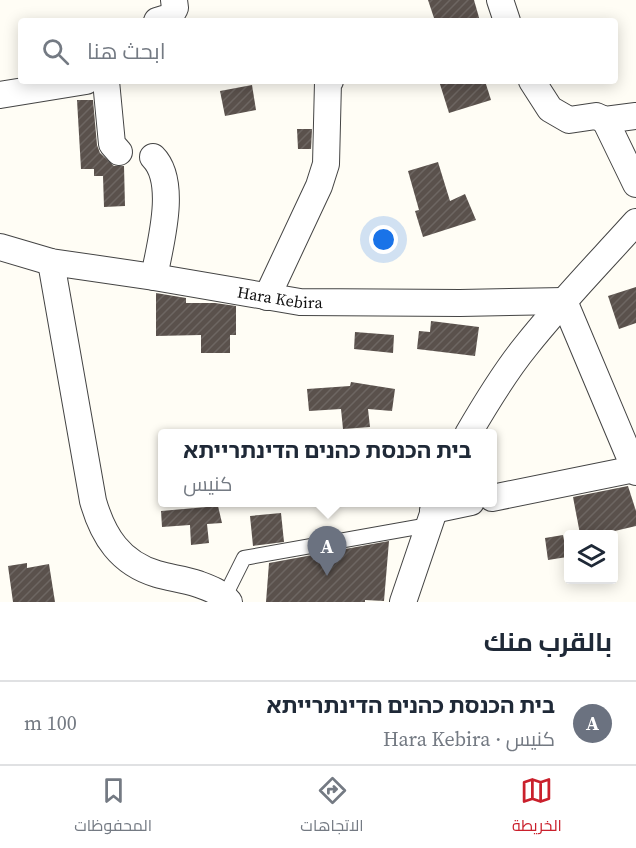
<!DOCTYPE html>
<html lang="ar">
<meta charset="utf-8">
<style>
body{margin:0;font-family:"Source Serif 4",Cairo,"Noto Sans Hebrew",serif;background:#f6f6f7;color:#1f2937;direction:rtl}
.controls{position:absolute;right:18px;bottom:18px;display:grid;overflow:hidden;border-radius:6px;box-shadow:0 3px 15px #0003}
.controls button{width:54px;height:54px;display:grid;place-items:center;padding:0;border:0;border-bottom:2px solid #e0e1e3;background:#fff;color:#1f2937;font:30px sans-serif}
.you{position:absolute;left:384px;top:240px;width:21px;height:21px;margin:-15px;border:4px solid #fff;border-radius:50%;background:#1a73e8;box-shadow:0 0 0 9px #1a73e833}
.badge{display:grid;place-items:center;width:39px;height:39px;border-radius:50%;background:#ca202c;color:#fff;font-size:20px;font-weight:700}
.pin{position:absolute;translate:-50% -50px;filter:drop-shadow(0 2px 3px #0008)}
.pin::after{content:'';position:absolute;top:32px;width:21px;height:18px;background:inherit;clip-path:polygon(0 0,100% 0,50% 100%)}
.popup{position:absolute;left:158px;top:429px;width:339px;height:78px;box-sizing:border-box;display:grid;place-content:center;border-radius:6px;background:#fff;filter:drop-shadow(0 2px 4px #0005);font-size:20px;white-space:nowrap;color:#747a83}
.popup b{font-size:22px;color:#1f2937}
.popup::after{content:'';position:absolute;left:50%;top:100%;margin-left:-12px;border:12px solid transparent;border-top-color:#fff}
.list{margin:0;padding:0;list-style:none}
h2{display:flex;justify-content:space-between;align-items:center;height:78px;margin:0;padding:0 24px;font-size:26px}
h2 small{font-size:20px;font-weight:400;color:#747a83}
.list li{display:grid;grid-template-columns:39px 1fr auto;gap:18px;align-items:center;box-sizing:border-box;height:84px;padding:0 24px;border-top:2px solid #e0e1e3}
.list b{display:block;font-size:22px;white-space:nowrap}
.list p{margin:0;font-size:20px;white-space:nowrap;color:#747a83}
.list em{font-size:20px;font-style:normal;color:#747a83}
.icon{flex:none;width:33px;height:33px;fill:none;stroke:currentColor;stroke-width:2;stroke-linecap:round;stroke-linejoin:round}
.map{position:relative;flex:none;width:636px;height:602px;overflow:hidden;direction:ltr}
.search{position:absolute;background:#fff;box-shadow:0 3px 15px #0003;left:18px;right:18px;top:18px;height:66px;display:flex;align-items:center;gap:15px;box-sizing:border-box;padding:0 21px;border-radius:6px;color:#747a83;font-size:22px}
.sheet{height:162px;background:#fff}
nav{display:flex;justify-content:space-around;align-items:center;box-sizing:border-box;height:84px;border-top:2px solid #e0e1e3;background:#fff;font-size:16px;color:#747a83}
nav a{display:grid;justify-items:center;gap:3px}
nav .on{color:#ca202c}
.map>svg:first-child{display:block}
</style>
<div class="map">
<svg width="636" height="602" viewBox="0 0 636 602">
<defs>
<pattern id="building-hatch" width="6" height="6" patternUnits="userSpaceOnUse" patternTransform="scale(1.5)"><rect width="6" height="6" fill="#5a514c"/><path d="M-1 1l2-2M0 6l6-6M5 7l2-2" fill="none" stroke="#6d6662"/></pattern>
</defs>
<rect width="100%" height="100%" fill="#fffdf5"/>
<g fill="url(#building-hatch)">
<polygon points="428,0 474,0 480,21 435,21"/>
<polygon points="439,81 485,81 491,100 449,113"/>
<polygon points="252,85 256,110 225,116 220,91"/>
<polygon points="77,100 93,100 97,145 100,153 114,166 124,166 125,206 104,207 103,176 94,176 94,169 81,169"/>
<polygon points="297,129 312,129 311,149 298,149"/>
<polygon points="438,162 450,201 465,194 476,220 423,237 415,211 419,210 408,171"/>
<polygon points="636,287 636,323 619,329 608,296"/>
<polygon points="156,293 186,298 186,303 215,303 236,306 236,335 230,335 230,353 201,353 201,335 156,336"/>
<polygon points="431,321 479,327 475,356 417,349 419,331 430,332"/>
<polygon points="355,332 394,335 393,353 354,349"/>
<polygon points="351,382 395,389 392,411 368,409 370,427 343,429 341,409 309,411 307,389 350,386"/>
<polygon points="628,486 636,511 636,526 602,534 580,534 573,497"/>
<polygon points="218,506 222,523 207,524 209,543 191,545 190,525 162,527 161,511"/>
<polygon points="281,513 284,542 253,546 250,516"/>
<polygon points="563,535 567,557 548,560 545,538"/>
<polygon points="389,541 384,601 365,600 365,602 266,602 269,563"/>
<polygon points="27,563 27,568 49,564 55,602 13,602 8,566"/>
</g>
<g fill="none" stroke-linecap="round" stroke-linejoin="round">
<g stroke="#444" stroke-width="16">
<polyline id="lane" points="225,596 244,558 429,525"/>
</g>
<g stroke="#444" stroke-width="28">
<g id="street">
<polyline points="500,0 507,21"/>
<polyline points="157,21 170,17 175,8 174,0"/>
<polyline points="106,81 112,144 119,152"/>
<polyline points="532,81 550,109 569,120 596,116 605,120 636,116"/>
<polyline points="0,95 86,81"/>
<polyline points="605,120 636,184"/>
<path d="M153 157C178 182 160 245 154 277"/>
<path id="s1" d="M0 247 51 262 154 277 300 302 460 303 564 301 636 472"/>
<path d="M51 262 93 501C103 536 120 563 157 574 170 578 184 579 198 584 209 588 221 592 229 602"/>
<polyline points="267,297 319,186 326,164 328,82 330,81"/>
<path d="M468 434C486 403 504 373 526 346 560 303 599 263 636 222"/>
<polyline points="492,498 635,469"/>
<polyline points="433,510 471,502"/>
<polyline points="403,602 437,502"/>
</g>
</g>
<use href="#lane" stroke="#fff" stroke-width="14"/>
<use href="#street" stroke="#fff" stroke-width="26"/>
</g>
<g text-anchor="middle" stroke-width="6" stroke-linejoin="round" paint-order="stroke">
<g font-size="16" fill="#111" stroke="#fff">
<text dy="6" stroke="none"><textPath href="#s1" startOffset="285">Hara Kebira</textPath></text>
</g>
</g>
</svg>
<div class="controls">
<button><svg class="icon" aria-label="layers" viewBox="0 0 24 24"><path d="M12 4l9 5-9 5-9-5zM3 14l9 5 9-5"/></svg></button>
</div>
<div class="you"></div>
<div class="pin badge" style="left:327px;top:576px;background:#6b7280">A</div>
<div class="popup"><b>בית הכנסת כהנים הדינתרייתא</b>كنيس</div>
<div class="search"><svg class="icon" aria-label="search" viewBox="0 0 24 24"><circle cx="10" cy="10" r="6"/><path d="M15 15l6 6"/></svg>ابحث هنا</div>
</div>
<section class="sheet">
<h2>بالقرب منك<small></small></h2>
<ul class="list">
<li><span class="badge" style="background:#6b7280">A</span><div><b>בית הכנסת כהנים הדינתרייתא</b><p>كنيس · Hara Kebira</p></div><em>100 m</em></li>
</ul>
</section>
<nav>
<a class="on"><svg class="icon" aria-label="map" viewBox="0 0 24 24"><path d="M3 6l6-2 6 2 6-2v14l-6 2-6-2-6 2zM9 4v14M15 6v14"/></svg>الخريطة</a>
<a><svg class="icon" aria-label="directions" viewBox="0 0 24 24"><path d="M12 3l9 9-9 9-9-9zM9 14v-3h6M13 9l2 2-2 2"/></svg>الاتجاهات</a>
<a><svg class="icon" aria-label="saved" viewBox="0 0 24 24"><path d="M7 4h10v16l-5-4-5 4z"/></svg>المحفوظات</a>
</nav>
